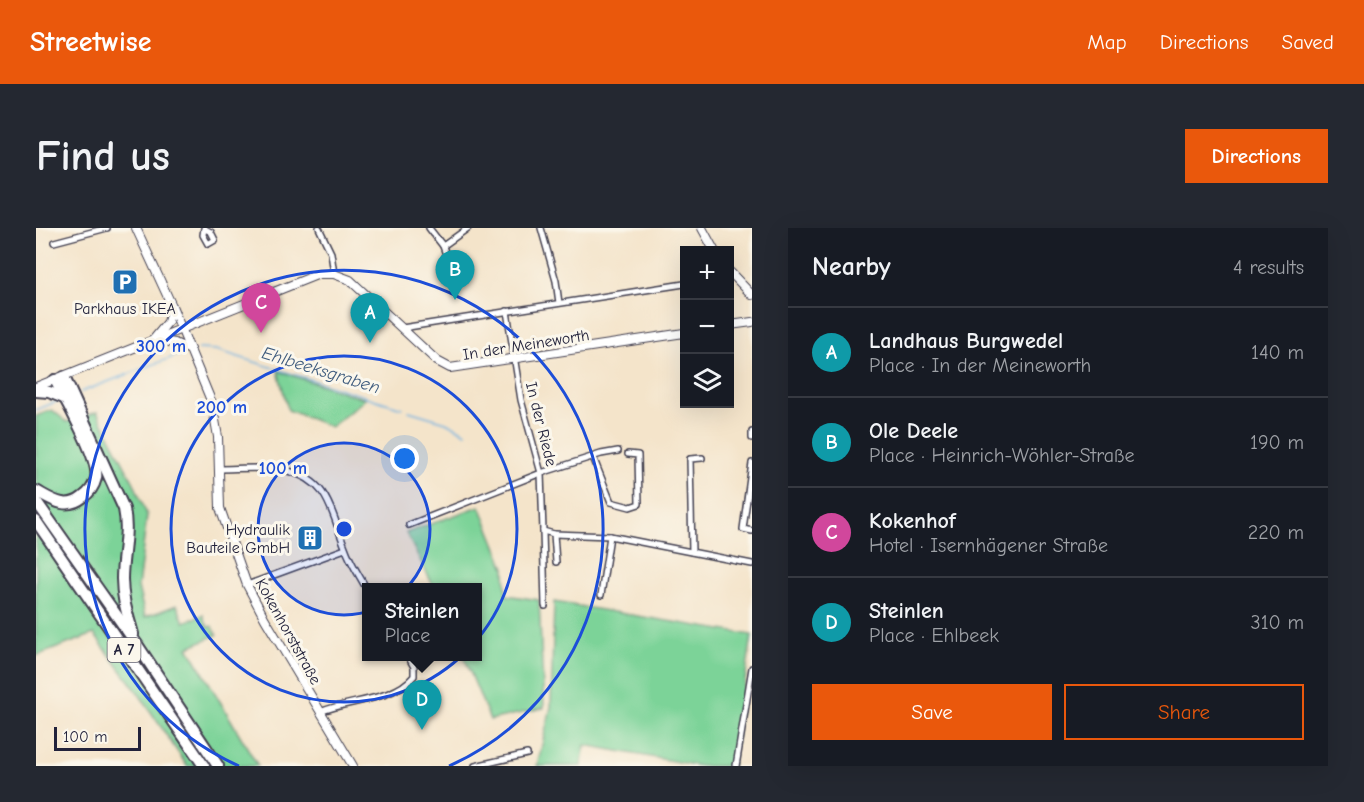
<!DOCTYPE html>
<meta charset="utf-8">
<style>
body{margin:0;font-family:"Comic Neue",sans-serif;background:#242831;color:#f1f3f6}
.controls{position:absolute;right:18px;top:18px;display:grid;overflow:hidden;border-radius:0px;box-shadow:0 6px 24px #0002}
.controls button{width:54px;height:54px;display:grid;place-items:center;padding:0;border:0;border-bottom:2px solid #363941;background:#171b24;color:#f1f3f6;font:30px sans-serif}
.scale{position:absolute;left:18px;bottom:15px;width:87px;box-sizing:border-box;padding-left:6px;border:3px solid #22223b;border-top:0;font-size:16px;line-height:21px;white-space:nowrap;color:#22223b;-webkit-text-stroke:4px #fbf7ec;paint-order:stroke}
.you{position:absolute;left:369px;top:231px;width:21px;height:21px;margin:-15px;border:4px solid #fff;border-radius:50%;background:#1a73e8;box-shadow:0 0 0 9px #1a73e833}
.badge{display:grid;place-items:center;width:39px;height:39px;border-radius:50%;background:#ea580c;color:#fff;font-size:20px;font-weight:700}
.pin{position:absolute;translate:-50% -50px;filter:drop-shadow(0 2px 3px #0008)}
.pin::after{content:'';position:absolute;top:32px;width:21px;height:18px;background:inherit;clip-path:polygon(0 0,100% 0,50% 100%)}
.popup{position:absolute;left:326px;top:355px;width:120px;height:78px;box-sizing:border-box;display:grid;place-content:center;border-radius:0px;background:#171b24;filter:drop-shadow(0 2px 4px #0005);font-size:20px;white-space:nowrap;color:#9ea1a6}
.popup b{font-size:22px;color:#f1f3f6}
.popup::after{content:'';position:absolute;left:50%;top:100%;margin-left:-12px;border:12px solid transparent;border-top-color:#171b24}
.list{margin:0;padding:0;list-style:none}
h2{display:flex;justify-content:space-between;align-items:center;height:78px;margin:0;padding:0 24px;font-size:26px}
h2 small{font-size:20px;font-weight:400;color:#9ea1a6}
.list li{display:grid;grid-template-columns:39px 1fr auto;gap:18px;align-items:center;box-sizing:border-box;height:90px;padding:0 24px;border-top:2px solid #363941}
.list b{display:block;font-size:22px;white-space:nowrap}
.list p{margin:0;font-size:20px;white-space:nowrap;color:#9ea1a6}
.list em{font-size:20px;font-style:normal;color:#9ea1a6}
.actions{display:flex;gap:12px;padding:18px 24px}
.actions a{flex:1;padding:14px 0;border:2px solid #ea580c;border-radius:0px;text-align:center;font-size:21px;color:#ea580c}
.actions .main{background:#ea580c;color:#fff}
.icon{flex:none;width:33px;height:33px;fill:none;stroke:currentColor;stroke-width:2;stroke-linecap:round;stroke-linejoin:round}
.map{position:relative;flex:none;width:716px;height:538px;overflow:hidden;border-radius:0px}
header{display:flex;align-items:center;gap:36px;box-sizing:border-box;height:84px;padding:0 30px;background:#ea580c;color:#fff}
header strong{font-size:28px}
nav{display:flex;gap:33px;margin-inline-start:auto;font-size:21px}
.intro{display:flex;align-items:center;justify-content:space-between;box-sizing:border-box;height:144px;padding:0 36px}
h1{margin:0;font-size:42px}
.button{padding:15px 27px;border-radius:0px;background:#ea580c;color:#fff;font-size:21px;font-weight:700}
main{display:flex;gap:36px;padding:0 36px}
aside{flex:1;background:#171b24;border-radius:0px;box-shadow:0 6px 24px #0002}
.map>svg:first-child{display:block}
</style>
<header>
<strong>Streetwise</strong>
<nav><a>Map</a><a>Directions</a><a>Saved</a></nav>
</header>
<div class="intro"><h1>Find us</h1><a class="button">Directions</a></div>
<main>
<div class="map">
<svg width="716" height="538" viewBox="0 0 716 538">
<rect width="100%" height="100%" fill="#fbf7ec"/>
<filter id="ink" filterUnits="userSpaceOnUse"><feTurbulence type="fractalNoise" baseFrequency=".0167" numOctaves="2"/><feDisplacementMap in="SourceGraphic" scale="12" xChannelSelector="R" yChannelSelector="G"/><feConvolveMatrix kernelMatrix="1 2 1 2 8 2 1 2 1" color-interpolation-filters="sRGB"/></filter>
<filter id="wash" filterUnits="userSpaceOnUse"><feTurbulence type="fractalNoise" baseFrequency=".008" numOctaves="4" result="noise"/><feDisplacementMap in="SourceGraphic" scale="24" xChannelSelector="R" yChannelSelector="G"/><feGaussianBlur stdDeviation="1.35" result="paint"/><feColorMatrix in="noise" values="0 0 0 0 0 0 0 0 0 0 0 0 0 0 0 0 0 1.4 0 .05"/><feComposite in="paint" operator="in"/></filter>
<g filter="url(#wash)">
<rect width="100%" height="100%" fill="#f4e4ca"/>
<g fill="#7cd398" stroke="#4f7a6a" stroke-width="1.5">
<polygon points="242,143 329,171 295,199 252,182"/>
<polygon points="16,182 31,194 61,184 98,255 111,287 102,359 109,389 141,377 148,394 167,387 172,399 176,398 181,407 152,419 222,538 151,538 103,466 58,406 0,428 0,188"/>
<polygon points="444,278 469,340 470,367 503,372 508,480 454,492 428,429 442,428 442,360 398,359 370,305"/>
<polygon points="518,374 716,407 696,538 664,538 549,517 545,538 501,538 515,479"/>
</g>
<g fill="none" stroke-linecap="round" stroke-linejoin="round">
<g stroke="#69b0e0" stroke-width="1.5">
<polyline points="162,121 180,122 366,180"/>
<polyline points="45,164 145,126"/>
<polyline points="0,182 22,173"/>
<polyline points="373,183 410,194 430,205"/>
</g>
</g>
</g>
<g filter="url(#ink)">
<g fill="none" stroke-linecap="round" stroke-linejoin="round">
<g stroke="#423f50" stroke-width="8">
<g id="minor">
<polyline points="168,0 167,7 172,16 179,12 175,4 169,1"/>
<polyline points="283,0 295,25 298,46"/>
<polyline points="393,0 407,18 432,0"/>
<polyline points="505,0 520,53 523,75"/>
<polyline points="18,14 71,0"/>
<polyline points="407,18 411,30"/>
<polyline points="471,83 485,172 505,245 507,303 518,306 520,334"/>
<polyline points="366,100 648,56"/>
<polyline points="716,204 716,210"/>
<polyline points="557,229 575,274 594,279 603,276 602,227 592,226"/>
<polyline points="716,235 707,301 716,303"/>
<path d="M182 241C204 241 230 238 252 243 294 253 295 285 309 319 314 334 323 347 330 360"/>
<polyline points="373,297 505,245 565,226 582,223"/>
<polyline points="507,303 509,378"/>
<polyline points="518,306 574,308 716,336"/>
<polyline points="656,324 654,231 666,230"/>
<polyline points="211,357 309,321"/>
<polyline points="565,367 574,308"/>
<path d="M284 484C312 472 358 473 378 448V439L372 428"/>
<polyline points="439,538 491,526"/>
<polyline points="700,538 716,440"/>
</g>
</g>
<g stroke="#423f50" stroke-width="10">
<g id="secondary">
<polyline points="100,0 136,78 176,175 182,209 184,280 211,357 229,391 317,538"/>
<polyline points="666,0 678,22"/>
<polyline points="694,44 716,67"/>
<polyline points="694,97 716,94"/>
<polyline points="117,112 132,94 136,79"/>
<polyline points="121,112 139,115 154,122"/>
<polyline points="0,159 283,46 298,46 314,52 401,133 414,140 648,105"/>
</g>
</g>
<g stroke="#423f50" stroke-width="14">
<g id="motorway">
<path d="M28 149 88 281C93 304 86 328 86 351 86 371 92 388 97 406"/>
<polyline points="0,163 13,164 28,170"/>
<path d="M0 263C15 271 30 283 47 269 53 265 58 258 60 250 64 231 29 171 19 152"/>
<polyline points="0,273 100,415 182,538"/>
<polyline points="0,293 168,538"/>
</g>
</g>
<use href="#minor" stroke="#fff" stroke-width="5"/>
<use href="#secondary" stroke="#fff" stroke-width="8"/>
<use href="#motorway" stroke="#fff" stroke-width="10"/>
</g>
</g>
<circle cx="308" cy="301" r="86" fill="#1d4ed8" fill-opacity=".12"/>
<g fill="none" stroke="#1d4ed8" stroke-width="3">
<circle cx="308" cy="301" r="86"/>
<circle cx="308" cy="301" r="173"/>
<path d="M203 538A259 259 0 1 1 413 538"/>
</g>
<defs>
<g id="parking-square" transform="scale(1.35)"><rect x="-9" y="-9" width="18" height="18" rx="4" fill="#1f6fb2" stroke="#fbf7ec"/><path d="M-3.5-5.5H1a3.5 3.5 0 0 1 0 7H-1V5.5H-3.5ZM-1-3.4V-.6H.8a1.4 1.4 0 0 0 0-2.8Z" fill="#fff"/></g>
<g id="building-square" transform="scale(1.35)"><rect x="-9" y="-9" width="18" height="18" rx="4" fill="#1f6fb2" stroke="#fbf7ec"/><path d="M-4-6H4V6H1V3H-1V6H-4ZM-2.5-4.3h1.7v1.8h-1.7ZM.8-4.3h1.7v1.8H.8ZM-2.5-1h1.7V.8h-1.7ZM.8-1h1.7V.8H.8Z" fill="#fff"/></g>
</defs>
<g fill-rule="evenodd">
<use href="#parking-square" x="89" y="54"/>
<use href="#building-square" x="274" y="310"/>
</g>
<g text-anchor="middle" stroke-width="6" stroke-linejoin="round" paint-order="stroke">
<rect fill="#fbf7ec" stroke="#636270" stroke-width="1.5" x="71.5" y="410" width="33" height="24" rx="4.5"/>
<g font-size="15" font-weight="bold" fill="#22223b">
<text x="88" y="427">A 7</text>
</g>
<g font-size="16" fill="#22223b" stroke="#fbf7ec">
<text x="89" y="86">Parkhaus IKEA</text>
<text x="254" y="307" text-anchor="end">Hydraulik<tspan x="254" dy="18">Bauteile GmbH</tspan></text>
</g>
<g font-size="16" fill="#22223b" stroke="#fbf7ec">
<text transform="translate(490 116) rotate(-9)" y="6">In der Meineworth</text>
<text transform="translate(506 196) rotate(76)" y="6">In der Riede</text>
<text transform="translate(253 403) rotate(61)" y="6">Kokenhorststraße</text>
</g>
<g font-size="18" font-style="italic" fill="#3e5b7d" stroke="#fbf7ec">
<text transform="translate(285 142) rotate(17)" y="6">Ehlbeeksgraben</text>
</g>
</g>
<circle cx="308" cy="301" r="9" fill="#1d4ed8" stroke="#fbf7ec" stroke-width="3"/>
<g font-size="18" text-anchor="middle" font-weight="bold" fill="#1d4ed8" stroke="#fbf7ec" stroke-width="6" stroke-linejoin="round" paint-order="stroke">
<text x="125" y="124">300 m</text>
<text x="186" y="185">200 m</text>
<text x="247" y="246">100 m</text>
</g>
</svg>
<div class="controls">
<button>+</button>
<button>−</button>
<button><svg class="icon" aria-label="layers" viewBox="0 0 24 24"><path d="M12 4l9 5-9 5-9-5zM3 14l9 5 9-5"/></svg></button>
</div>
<div class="scale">100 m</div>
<div class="you"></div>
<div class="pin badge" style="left:334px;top:115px;background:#0f9aa8">A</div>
<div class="pin badge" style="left:419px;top:72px;background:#0f9aa8">B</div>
<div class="pin badge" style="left:225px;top:105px;background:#d1479c">C</div>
<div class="pin badge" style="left:386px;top:502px;background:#0f9aa8">D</div>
<div class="popup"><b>Steinlen</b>Place</div>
</div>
<aside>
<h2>Nearby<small>4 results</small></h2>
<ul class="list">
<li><span class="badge" style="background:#0f9aa8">A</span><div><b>Landhaus Burgwedel</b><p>Place · In der Meineworth</p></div><em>140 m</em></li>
<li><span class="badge" style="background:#0f9aa8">B</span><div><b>Ole Deele</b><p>Place · Heinrich-Wöhler-Straße</p></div><em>190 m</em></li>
<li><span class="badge" style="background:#d1479c">C</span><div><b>Kokenhof</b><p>Hotel · Isernhägener Straße</p></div><em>220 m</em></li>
<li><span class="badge" style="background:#0f9aa8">D</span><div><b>Steinlen</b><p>Place · Ehlbeek</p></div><em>310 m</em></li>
</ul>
<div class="actions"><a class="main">Save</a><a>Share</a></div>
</aside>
</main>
